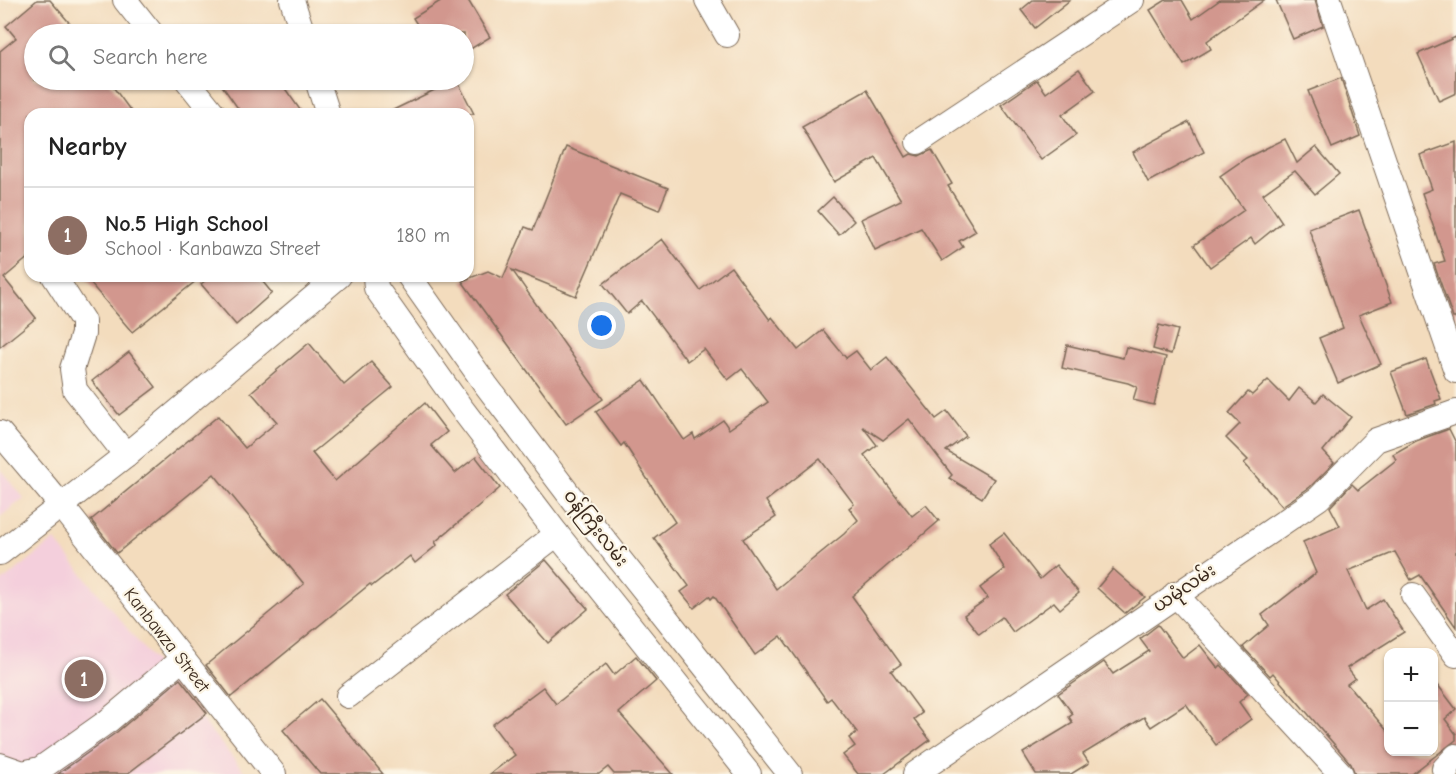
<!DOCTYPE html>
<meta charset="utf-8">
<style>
body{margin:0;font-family:"Comic Neue","Noto Sans Myanmar",sans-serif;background:#f2f2f2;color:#222}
.controls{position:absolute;right:18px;bottom:18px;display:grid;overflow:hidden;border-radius:12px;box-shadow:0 2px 4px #0004}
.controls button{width:54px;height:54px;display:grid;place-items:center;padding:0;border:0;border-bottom:2px solid #e0e0e0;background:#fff;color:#222;font:30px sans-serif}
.you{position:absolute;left:602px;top:326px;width:21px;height:21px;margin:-15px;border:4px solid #fff;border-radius:50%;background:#1a73e8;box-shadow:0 0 0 9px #1a73e833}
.badge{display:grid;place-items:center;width:39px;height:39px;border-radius:50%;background:#c8321e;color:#fff;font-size:20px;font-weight:700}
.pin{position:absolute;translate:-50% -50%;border:3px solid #fff;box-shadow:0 2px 6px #0006}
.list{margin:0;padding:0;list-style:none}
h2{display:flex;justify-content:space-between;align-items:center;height:78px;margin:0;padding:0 24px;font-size:26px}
h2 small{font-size:20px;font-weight:400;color:#767676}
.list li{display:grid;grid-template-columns:39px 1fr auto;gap:18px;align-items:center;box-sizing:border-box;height:96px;padding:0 24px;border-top:2px solid #e0e0e0}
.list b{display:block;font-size:22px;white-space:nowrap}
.list p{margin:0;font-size:20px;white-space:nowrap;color:#767676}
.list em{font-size:20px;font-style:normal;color:#767676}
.icon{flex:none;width:33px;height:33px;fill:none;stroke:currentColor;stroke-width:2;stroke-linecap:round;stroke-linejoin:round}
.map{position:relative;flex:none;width:1456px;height:774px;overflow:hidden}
.search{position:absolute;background:#fff;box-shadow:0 2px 4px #0004;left:24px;top:24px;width:450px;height:66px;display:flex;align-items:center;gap:15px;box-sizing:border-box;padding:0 21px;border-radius:33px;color:#767676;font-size:22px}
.panel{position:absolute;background:#fff;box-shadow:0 2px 4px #0004;left:24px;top:108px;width:450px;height:174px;border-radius:18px}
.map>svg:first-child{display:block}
</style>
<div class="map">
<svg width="1456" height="774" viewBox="0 0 1456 774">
<rect width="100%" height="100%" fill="#fcf5e5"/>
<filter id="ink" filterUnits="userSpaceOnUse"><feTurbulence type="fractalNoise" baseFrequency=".0167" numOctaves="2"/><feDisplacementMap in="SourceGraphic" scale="12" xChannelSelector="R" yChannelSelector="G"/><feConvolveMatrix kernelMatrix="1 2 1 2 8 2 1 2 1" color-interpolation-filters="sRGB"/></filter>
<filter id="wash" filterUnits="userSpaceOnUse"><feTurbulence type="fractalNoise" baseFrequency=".008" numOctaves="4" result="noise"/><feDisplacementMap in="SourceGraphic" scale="24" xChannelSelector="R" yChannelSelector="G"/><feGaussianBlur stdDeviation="1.35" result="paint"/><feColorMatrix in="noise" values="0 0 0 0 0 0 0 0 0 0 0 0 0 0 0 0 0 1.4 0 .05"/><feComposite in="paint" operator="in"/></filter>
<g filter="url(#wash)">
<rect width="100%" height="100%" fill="#f3dcbd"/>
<g fill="#f4cfdc">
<polygon points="0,469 24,498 0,517"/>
<polygon points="55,540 246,774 0,774 0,583"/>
</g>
<g id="blocks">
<g fill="#d2978e" fill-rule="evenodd">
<polygon points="37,0 50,0 79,34 34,34 34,80 108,80 133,114 30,114 30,256 4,278 36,318 0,347 0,51 16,38 6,26"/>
<polygon points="442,0 468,0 490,37 464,53 464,34 423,34 413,18"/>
<polygon points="1033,0 1070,0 1035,28 1021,10"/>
<polygon points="1166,0 1182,0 1193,19 1220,0 1264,0 1207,41 1211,49 1184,65 1150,10"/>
<polygon points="1276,0 1315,0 1323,26 1293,39"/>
<polygon points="1456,37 1456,93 1439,101 1418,54"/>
<polygon points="1079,69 1095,91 1062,115 1076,135 1041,160 1001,105 1037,80 1046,93"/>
<polygon points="1341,78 1360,136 1332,148 1308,91"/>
<polygon points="218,80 279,80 303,114 242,114"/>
<polygon points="457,80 474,114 385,114 455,80"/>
<polygon points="867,90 906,157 911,154 919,156 932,150 952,184 948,186 976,231 959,241 963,247 942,261 921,228 875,250 861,219 901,200 876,158 834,182 802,127"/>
<polygon points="1189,122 1204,152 1148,182 1133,152"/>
<polygon points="1285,139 1297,163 1316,147 1339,174 1315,194 1295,171 1263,194 1282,222 1255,244 1251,238 1210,267 1194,245 1244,210 1220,176 1246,158"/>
<polygon points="1456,142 1456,318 1453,318 1434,264 1445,261 1422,193 1432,189 1420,155"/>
<polygon points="566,147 668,188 659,210 620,194 576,296 512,270 603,399 566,424 462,281 488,271 503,278 525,227 533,230"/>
<polygon points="833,197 854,221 839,235 818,211"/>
<polygon points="1359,210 1392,302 1359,315 1381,364 1338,383 1319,338 1343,328 1309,229"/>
<path d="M662 239 700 290 731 267 770 320 772 317 798 350 823 330 846 358 856 351 871 370 887 357 936 419 947 411 966 436 946 451 994 479 982 498 949 478 952 475 909 419 883 440 863 427 877 445 864 455 912 516 926 505 939 521 852 596 901 664 891 671 922 713 914 719 930 740 884 774H858L843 755 855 746 849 738 857 732 831 698 827 701 781 636 755 655 714 596 711 599 709 596 694 608 681 592 689 586 654 538 675 522 624 443 621 446 596 412 644 380 684 440 693 434 695 439 723 420 729 429 768 402 742 369 728 380 704 349 687 361 642 301 627 314 603 284ZM820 459 854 504 849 508 858 520 844 534 776 589 743 539 776 517 766 501Z"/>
<polygon points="84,276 202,276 132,332"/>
<polygon points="211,276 258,276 272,293 236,325 201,284"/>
<polygon points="1159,325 1178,330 1171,354 1153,349"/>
<polygon points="309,343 344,385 371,362 393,387 312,453 335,481 425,403 447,432 431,445 455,473 476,457 500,488 435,542 437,545 415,563 410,556 372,586 370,584 231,697 206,665 304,584 214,474 117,553 91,520 218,416 245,448 277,422 251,392"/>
<polygon points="1067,345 1123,358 1126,347 1166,357 1154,405 1133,400 1137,387 1128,383 1062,368"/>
<polygon points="129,352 156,387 119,415 92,381"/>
<polygon points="1426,359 1441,399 1435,401 1436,404 1407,414 1391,372"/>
<polygon points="1268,380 1289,401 1299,388 1316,402 1323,394 1351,417 1323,451 1334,463 1310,487 1282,506 1244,463 1248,460 1226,438 1240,424 1229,413 1248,392 1252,395"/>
<polygon points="1449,429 1456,443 1456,627 1420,575 1411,580 1395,552 1348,571 1366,610 1383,599 1404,632 1347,668 1355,678 1347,684 1389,733 1389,752 1434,752 1434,680 1456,709 1445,719 1456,734 1456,740 1412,774 1355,774 1351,764 1273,673 1270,676 1243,647 1269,625 1262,615 1316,573 1303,542 1340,526 1330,507 1352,484 1358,490 1396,460 1393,454 1416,441"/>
<polygon points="1004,533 1040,579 1056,565 1079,593 1060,609 1054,602 1013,632 1002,617 979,634 964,615 988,598 980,588 1005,569 989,544"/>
<polygon points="546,560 588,609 548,643 505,594"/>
<polygon points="1113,569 1145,597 1125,613 1097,588"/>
<polygon points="1158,625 1183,658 1200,645 1218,668 1221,665 1248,694 1239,702 1251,719 1216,745 1186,704 1151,727 1144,717 1083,754 1089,763 1071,774 1036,774 1023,753 1073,723 1069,717 1073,714 1058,694 1104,662 1113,674 1149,651 1140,639"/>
<polygon points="636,656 656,681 619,713 673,774 614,774 608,767 599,774 490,774 515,755 492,725 543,687 556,704 606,664 614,675"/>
<polygon points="180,679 207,713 127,774 58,774 117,732"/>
<polygon points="320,699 383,774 320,774 283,730"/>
</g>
</g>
</g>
<g filter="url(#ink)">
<use href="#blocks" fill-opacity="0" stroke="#7b6856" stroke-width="1.5"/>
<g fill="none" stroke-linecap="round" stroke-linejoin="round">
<g stroke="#7b6856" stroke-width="26">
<g id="minor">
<polyline points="125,0 152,34"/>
<polyline points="292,0 303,34"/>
<polyline points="707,0 727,35"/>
<polyline points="1329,0 1456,371"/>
<polyline points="187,80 214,114"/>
<polyline points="317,80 328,114"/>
<polyline points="918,142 1132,0"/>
<polyline points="54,276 83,321 83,334 72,369 75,390 126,455"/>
<polyline points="375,276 376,288 459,405 557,534 749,774"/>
<polyline points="409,276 486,385 583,513 790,774"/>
<polyline points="0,433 61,505 274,774"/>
<polyline points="0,553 126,455 339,276"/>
<polyline points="1175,594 1341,774"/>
<polyline points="1413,595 1456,655"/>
<polyline points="348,696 557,534"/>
<polyline points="0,765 23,773 40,769 108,721 182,659"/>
<polyline points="915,774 1319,498 1376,440 1456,412"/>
<polyline points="1446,774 1444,769 1456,756"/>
</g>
</g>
<use href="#minor" stroke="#fff" stroke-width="24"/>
</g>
</g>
<g text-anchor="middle" stroke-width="4.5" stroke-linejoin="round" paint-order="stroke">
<g font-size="18" fill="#3b2a1e" stroke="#fcf5e5">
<text transform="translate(596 528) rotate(52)" y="6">ဝန်ကြီးလမ်း</text>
<text transform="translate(1184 588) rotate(-34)" y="6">ယမုံလမ်း</text>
<text transform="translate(167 640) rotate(52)" y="6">Kanbawza Street</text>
</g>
</g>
</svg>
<div class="controls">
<button>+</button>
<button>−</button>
</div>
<div class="you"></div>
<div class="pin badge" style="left:84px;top:679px;background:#8d6e63">1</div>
<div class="search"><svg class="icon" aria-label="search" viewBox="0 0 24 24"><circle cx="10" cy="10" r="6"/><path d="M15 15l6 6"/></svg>Search here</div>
<section class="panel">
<h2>Nearby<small></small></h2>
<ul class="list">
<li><span class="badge" style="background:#8d6e63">1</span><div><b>No.5 High School</b><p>School · Kanbawza Street</p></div><em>180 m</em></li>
</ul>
</section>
</div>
